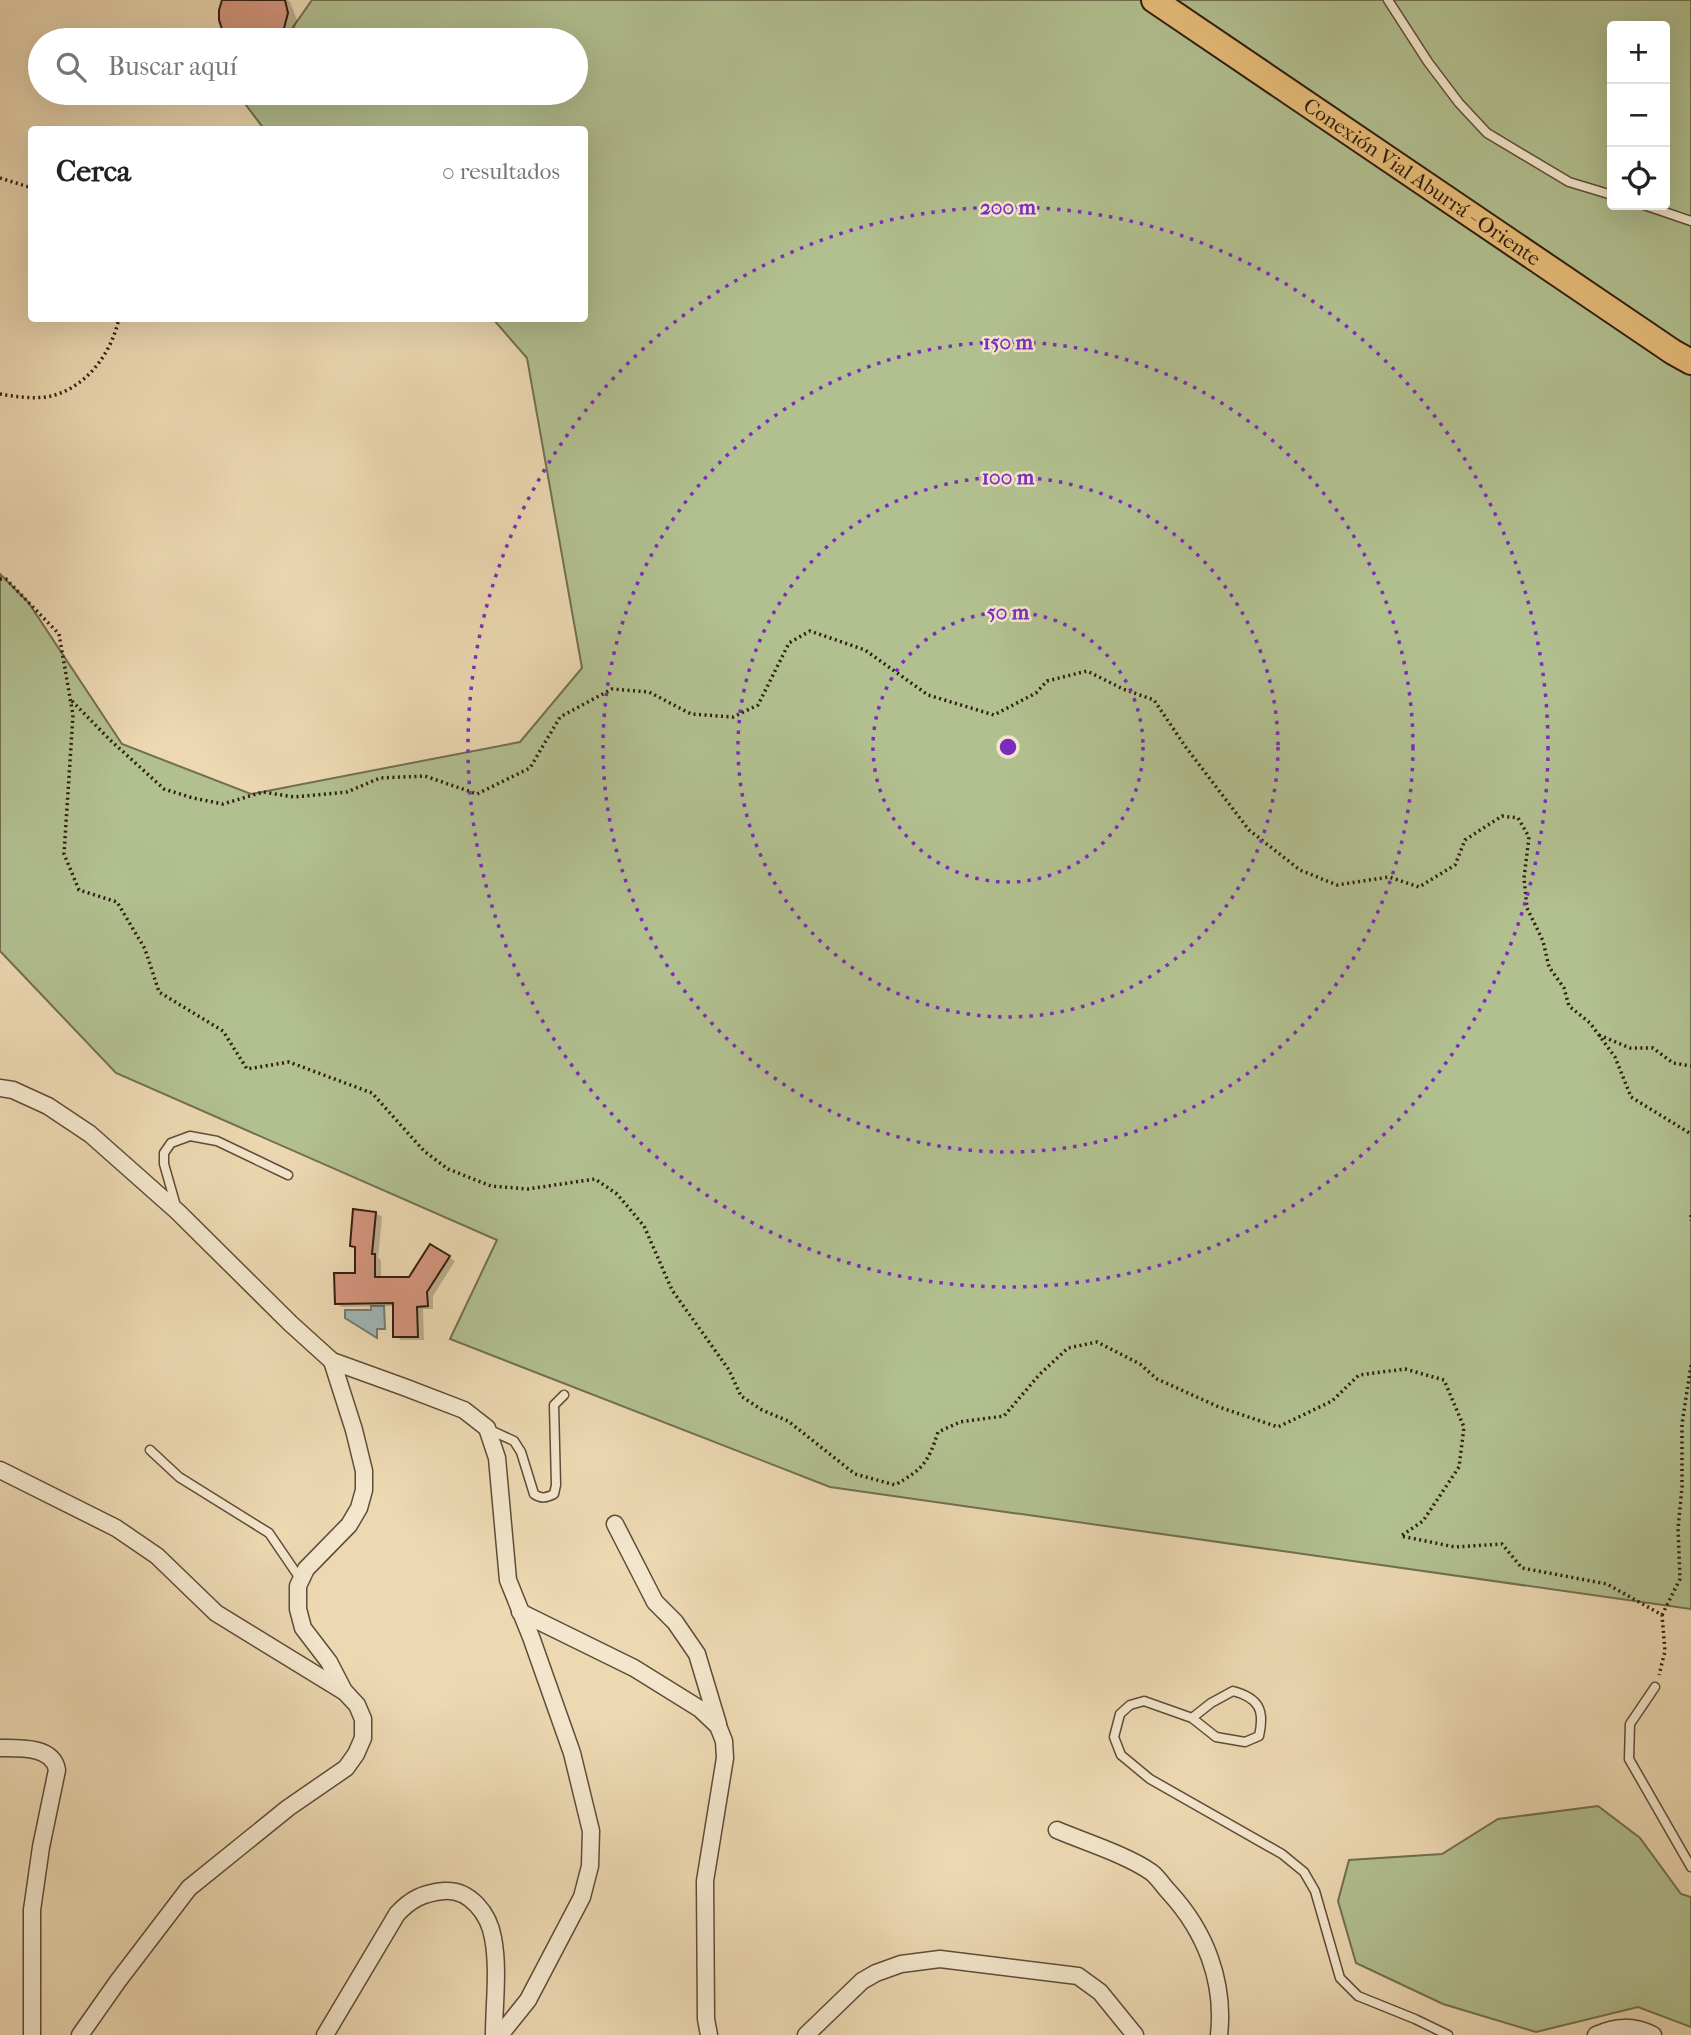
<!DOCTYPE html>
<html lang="es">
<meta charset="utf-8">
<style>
body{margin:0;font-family:"IM FELL French Canon",serif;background:#f6f6f6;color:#222}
.controls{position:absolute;right:21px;top:21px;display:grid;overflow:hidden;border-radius:7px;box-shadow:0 7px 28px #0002}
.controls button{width:63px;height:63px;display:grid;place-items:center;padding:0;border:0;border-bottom:2px solid #e0e0e0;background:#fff;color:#222;font:35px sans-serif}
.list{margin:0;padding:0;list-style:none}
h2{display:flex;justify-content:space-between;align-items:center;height:91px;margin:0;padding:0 28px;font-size:30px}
h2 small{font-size:23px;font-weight:400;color:#767676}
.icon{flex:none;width:38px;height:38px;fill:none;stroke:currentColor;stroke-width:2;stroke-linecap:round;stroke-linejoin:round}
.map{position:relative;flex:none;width:1691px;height:2035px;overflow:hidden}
.search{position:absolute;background:#fff;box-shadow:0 7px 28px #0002;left:28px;top:28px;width:560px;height:77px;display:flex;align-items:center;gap:18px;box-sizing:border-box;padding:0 24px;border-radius:38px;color:#767676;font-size:26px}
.panel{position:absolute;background:#fff;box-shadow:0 7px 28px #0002;left:28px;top:126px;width:560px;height:196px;border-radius:7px}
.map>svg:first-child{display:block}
</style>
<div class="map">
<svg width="1691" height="2035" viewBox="0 0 1691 2035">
<rect width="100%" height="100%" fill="#ecd8b1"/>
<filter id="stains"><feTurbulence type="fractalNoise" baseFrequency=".00286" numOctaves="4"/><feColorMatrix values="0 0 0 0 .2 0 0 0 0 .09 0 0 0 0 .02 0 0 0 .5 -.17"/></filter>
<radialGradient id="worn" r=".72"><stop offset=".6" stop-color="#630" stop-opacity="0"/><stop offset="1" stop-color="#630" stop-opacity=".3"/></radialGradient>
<g fill="#b2c090" stroke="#716f50" stroke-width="2" fill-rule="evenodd">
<path d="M312 0H1691V1609L830 1487 450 1339 497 1240 116 1073 0 951V574L28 602 122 744 251 794 520 742 582 668 527 358 493 319 584 318V130L264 129 237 93H576V40H284ZM1612 26H1665V205H1612Z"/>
<polygon points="1598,1806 1640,1838 1681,1894 1691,1897 1691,2027 1638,2007 1536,2032 1443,2004 1356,1963 1338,1901 1349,1860 1442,1854 1498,1819"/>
</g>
<polygon fill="#9fb6b8" stroke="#737974" stroke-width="2" points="371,1306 384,1306 385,1329 377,1329 377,1338 345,1318 345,1310 371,1310"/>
<g fill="#0003">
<polygon points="226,0 287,0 290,2 297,20 293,38 290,40 233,40 223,29"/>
<polygon points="376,1213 382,1217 378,1258 381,1260 381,1279 410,1278 430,1246 455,1261 433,1296 433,1309 423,1309 424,1340 401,1340 395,1336 395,1306 342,1307 336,1303 357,1274 357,1248 352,1246"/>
</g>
<g fill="#d4957e" stroke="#301e0f" stroke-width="2">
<polygon points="222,0 285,0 288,13 283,32 277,40 230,40 222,29 219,20 219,10"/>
<polygon points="353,1209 376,1212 372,1254 375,1254 375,1277 409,1277 430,1244 450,1256 427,1292 428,1306 417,1307 418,1337 393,1337 393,1303 335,1304 334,1273 355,1273 355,1247 350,1246"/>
</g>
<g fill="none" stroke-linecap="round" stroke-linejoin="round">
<g stroke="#5f4c38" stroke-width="11">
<g id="lane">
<polyline points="1388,0 1428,62 1459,103 1487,133 1569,182 1612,195"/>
<polyline points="1644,205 1691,221"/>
<polyline points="176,1206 164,1164 164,1153 171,1143 190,1136 217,1141 288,1175"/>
<path d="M490 1430 514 1441 521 1452 534 1494C541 1499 546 1498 554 1494L556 1485 554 1405 564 1395"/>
<polyline points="150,1450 179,1477 269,1533 301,1580"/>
<polyline points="1655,1687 1630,1724 1629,1759 1691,1867"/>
<path d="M1192 1718 1211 1703 1233 1691C1259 1698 1265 1710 1259 1736L1245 1742 1216 1737 1192 1718 1144 1701 1130 1705 1120 1714 1114 1737 1121 1755 1150 1779 1282 1854 1304 1872 1315 1891 1340 1978 1358 1996 1415 2019 1448 2035"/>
</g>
</g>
<g stroke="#5f4c38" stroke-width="19">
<g id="street">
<polyline points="0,1088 13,1090 48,1106 90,1134 178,1212 290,1323 332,1361 404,1387 464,1410 487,1428 497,1458 508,1580 531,1637 572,1753 591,1831 590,1866 582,1897 528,2000 500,2035"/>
<polyline points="0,1470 116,1528 157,1556 216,1613 343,1691"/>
<polyline points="615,1524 655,1602 675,1622 697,1654 718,1724"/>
<polyline points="520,1612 634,1668 700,1709 718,1726 724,1741 725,1758 705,1881 706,2019 709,2035"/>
<path d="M0 1748C19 1748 53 1746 57 1770L41 1847 32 1910V2035"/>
<path d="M1057 1830C1085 1842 1127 1855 1151 1872 1158 1877 1163 1886 1169 1892 1205 1931 1225 1981 1219 2035"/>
<polyline points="80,2035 118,1981 189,1888 288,1808 346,1768 356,1754 363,1738 363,1719 357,1705 344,1691 329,1662 303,1628 298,1609 298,1586 306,1569 349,1525 359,1508 364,1490 364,1471 354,1430 332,1361"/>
<path d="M325 2035 397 1914C411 1899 423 1893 444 1891 470 1889 489 1914 493 1938 499 1969 494 2004 494 2035"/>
<polyline points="806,2035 862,1981 876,1973 901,1964 940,1959 1078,1976 1100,1992 1135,2035"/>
<path d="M1596 2035C1616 2026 1633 2025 1653 2035"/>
</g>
</g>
<g stroke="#301e0f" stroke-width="28">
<g id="primary">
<path id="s1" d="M1154 0 1673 352 1691 362"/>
</g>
</g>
<g stroke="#301e0f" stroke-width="3.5" stroke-dasharray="2 3.5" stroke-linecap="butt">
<polyline points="0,178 32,188"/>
<path d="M0 394C17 397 38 400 55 395 88 385 112 352 119 318"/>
<path d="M0 579H6L59 634 73 715 64 854 79 890 117 902 145 949 159 992 223 1031 247 1069 289 1062 372 1093 424 1151 448 1169 491 1186 528 1189 595 1179 617 1194 644 1226 672 1290 729 1370 741 1396 762 1410 788 1421 855 1474 895 1485C923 1469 928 1463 938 1432L960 1422 1004 1416 1039 1375 1068 1348 1097 1342 1140 1364 1157 1379 1219 1407 1278 1427 1332 1401 1359 1375 1405 1369 1444 1380 1464 1427 1459 1467 1423 1521 1401 1536 1455 1547 1502 1544 1522 1568 1607 1584 1662 1615 1665 1651 1659 1675"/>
<polyline points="72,701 109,739 164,789 193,798 223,804 263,792 294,797 347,792 380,778 425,776 477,794 530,768 560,717 612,689 649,692 691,714 733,717 758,705 789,643 810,631 865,650 928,695 994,715 1036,693 1047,681 1087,671 1123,689 1154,700 1185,746 1249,830 1300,870 1337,885 1389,877 1419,887 1455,865 1465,840 1502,816 1518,818 1529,837 1524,878 1527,908 1543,941 1549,967 1564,988 1569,1006 1590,1023 1615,1057 1631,1097 1691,1134"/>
<polyline points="1599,1035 1630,1048 1653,1048 1673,1063 1691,1066"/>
<polyline points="1691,1215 1691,1221"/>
<polyline points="1662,1615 1680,1579 1678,1529 1682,1487 1682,1424 1691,1365"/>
</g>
<use href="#lane" stroke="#f3e6cc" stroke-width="8"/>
<use href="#street" stroke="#f3e6cc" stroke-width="16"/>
<use href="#primary" stroke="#e6bc78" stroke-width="24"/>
</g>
<g fill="none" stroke="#7b2cbf" stroke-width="3.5" stroke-dasharray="3.5 7">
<circle cx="1008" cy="747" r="135"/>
<circle cx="1008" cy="747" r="270"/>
<circle cx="1008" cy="747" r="405"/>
<circle cx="1008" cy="747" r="540"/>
</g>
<g text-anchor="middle" stroke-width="5" stroke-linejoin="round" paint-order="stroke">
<g font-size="21" fill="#301e0f" stroke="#f3e6cc">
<text dy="7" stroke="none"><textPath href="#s1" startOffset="324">Conexión Vial Aburrá - Oriente</textPath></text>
</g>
</g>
<circle cx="1008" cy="747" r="10" fill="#7b2cbf" stroke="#f3e6cc" stroke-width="3.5"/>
<g font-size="21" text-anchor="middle" font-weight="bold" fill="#7b2cbf" stroke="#f3e6cc" stroke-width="5" stroke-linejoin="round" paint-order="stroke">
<text x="1008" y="214">200 m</text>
<text x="1008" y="349">150 m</text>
<text x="1008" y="484">100 m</text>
<text x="1008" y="619">50 m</text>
</g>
<rect width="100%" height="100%" filter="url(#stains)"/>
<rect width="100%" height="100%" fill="url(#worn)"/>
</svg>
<div class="controls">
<button>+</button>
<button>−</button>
<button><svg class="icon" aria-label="locate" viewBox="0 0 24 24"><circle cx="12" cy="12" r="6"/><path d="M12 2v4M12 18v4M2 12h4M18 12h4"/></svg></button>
</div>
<div class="search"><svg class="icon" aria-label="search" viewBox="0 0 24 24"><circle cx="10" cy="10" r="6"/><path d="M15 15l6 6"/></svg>Buscar aquí</div>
<section class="panel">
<h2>Cerca<small>0 resultados</small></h2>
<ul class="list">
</ul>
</section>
</div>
